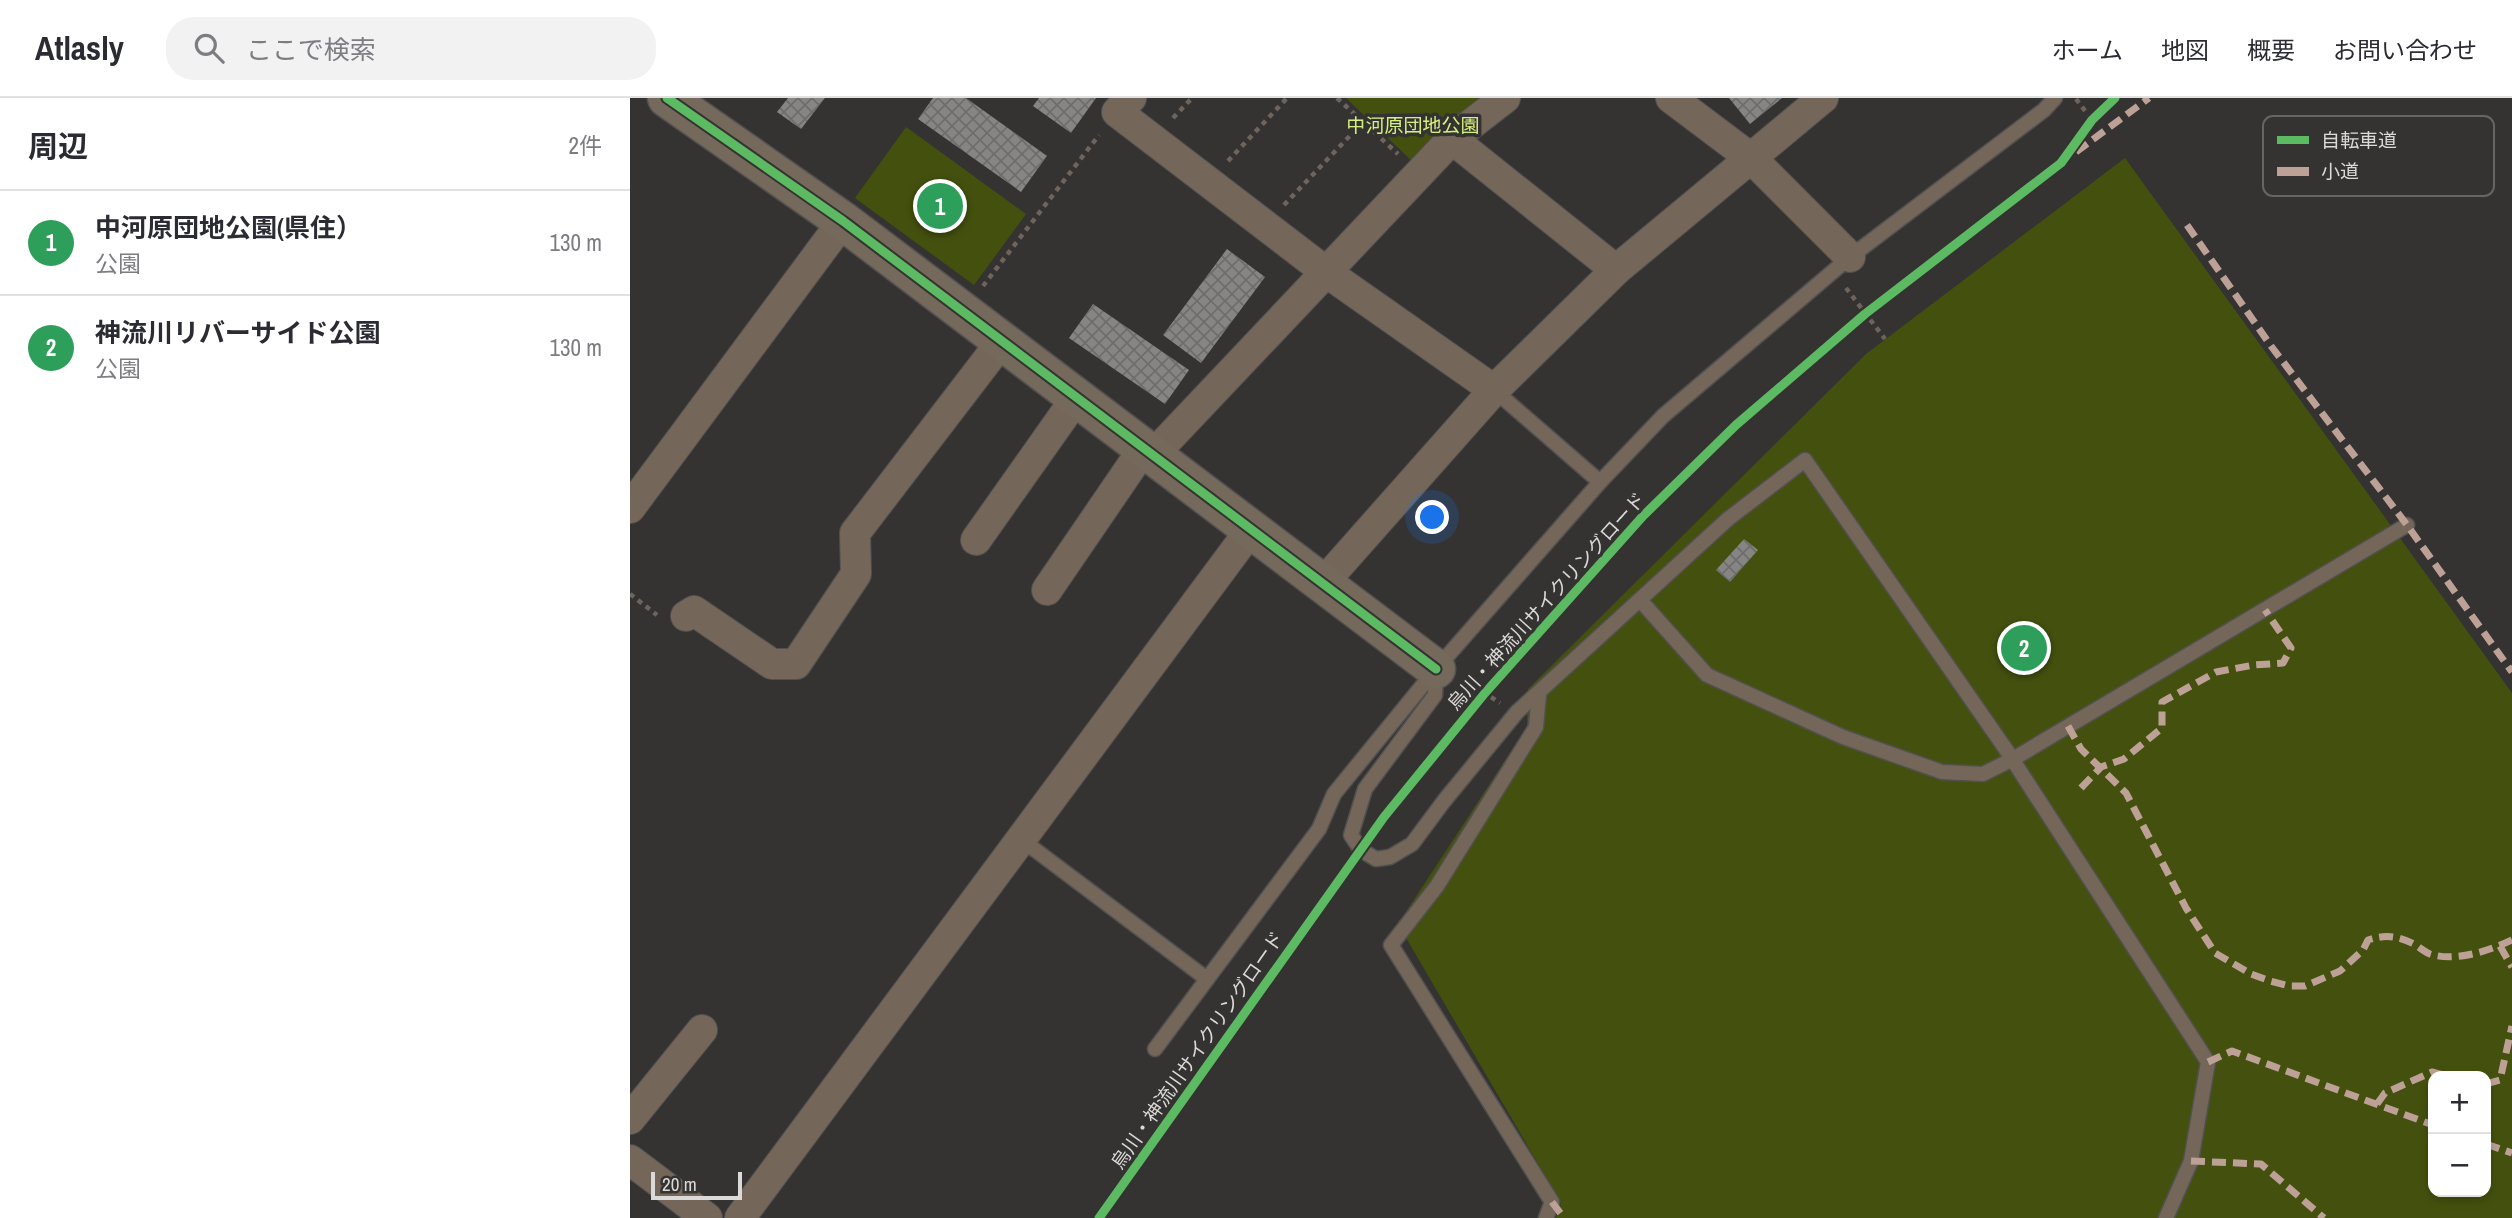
<!DOCTYPE html>
<html lang="ja">
<meta charset="utf-8">
<style>
body{margin:0;font-family:"Archivo Narrow","Noto Sans JP",sans-serif;background:#f2f2f3;color:#2b2b33}
.controls{position:absolute;right:21px;bottom:21px;display:grid;overflow:hidden;border-radius:14px;box-shadow:0 4px 10px #0003}
.controls button{width:63px;height:63px;display:grid;place-items:center;padding:0;border:0;border-bottom:2px solid #e1e1e2;background:#fff;color:#2b2b33;font:35px sans-serif}
.scale{position:absolute;left:21px;bottom:18px;width:91px;box-sizing:border-box;padding-left:7px;border:4px solid #dbdad8;border-top:0;font-size:19px;line-height:24px;white-space:nowrap;color:#dbdad8;-webkit-text-stroke:5px #353331;paint-order:stroke}
.you{position:absolute;left:803px;top:420px;width:24px;height:24px;margin:-18px;border:5px solid #fff;border-radius:50%;background:#1a73e8;box-shadow:0 0 0 10px #1a73e833}
.badge{display:grid;place-items:center;width:46px;height:46px;border-radius:50%;background:#b45309;color:#fff;font-size:23px;font-weight:700}
.pin{position:absolute;translate:-50% -50%;border:4px solid #fff;box-shadow:0 2px 7px #0006}
.list{margin:0;padding:0;list-style:none}
h2{display:flex;justify-content:space-between;align-items:center;height:91px;margin:0;padding:0 28px;font-size:30px}
h2 small{font-size:23px;font-weight:400;color:#7c7c81}
.list li{display:grid;grid-template-columns:46px 1fr auto;gap:21px;align-items:center;box-sizing:border-box;height:105px;padding:0 28px;border-top:2px solid #e1e1e2}
.list b{display:block;font-size:26px;white-space:nowrap}
.list p{margin:0;font-size:23px;white-space:nowrap;color:#7c7c81}
.list em{font-size:23px;font-style:normal;color:#7c7c81}
.icon{flex:none;width:38px;height:38px;fill:none;stroke:currentColor;stroke-width:2;stroke-linecap:round;stroke-linejoin:round}
.map{position:relative;flex:none;width:1882px;height:1120px;overflow:hidden}
header{display:flex;align-items:center;gap:42px;box-sizing:border-box;height:98px;padding:0 35px;background:#fff;border-bottom:2px solid #e1e1e2}
header strong{font-size:33px}
nav{display:flex;gap:38px;margin-inline-start:auto;font-size:24px}
.search{width:490px;height:63px;background:#f2f2f3;display:flex;align-items:center;gap:18px;box-sizing:border-box;padding:0 24px;border-radius:28px;color:#7c7c81;font-size:26px}
main{display:flex}
aside{flex:1;background:#fff}
.map>svg:first-child{display:block}
</style>
<header>
<strong>Atlasly</strong>
<div class="search"><svg class="icon" aria-label="search" viewBox="0 0 24 24"><circle cx="10" cy="10" r="6"/><path d="M15 15l6 6"/></svg>ここで検索</div>
<nav><a>ホーム</a><a>地図</a><a>概要</a><a>お問い合わせ</a></nav>
</header>
<main>
<aside>
<h2>周辺<small>2件</small></h2>
<ul class="list">
<li><span class="badge" style="background:#2e9e5b">1</span><div><b>中河原団地公園(県住）</b><p>公園</p></div><em>130 m</em></li>
<li><span class="badge" style="background:#2e9e5b">2</span><div><b>神流川リバーサイド公園</b><p>公園</p></div><em>130 m</em></li>
</ul>
</aside>
<div class="map">
<svg width="1882" height="1120" viewBox="0 0 1882 1120">
<defs>
<pattern id="building-cross-hatch" width="8" height="8" patternUnits="userSpaceOnUse" patternTransform="scale(1.75)"><rect width="8" height="8" fill="#868584"/><path d="M0 0l8 8M0 8l8-8" fill="none" stroke="#6e6d6d"/></pattern>
</defs>
<rect width="100%" height="100%" fill="#343332"/>
<g fill="#44510e" fill-rule="evenodd">
<polygon points="716,0 857,0 784,65"/>
<polygon points="276,29 396,116 344,187 225,100"/>
<path d="M1495 60 1882 595V1120H926L931 1105 768 826 897 629 898 591 1236 256ZM1803 978H1856V1094H1803Z"/>
</g>
<g fill="url(#building-cross-hatch)">
<polygon points="158,0 195,0 171,31 147,14"/>
<polygon points="303,0 336,0 417,58 391,94 288,21"/>
<polygon points="409,0 466,0 441,35 403,8"/>
<polygon points="1099,0 1152,0 1120,26"/>
<polygon points="597,151 635,179 571,265 533,237"/>
<polygon points="463,206 559,272 535,306 439,240"/>
<polygon points="1114,441 1128,452 1100,484 1086,472"/>
</g>
<g fill="none" stroke-linecap="round" stroke-linejoin="round">
<g stroke="#525150" stroke-width="17">
<g id="lane">
<polyline points="864,292 970,384"/>
<polyline points="1010,502 1077,577 1213,639 1312,674 1353,676 1383,661 1777,427"/>
<polyline points="806,572 805,597 735,691 721,737 731,752 746,761 760,759 782,746 814,703 887,614 1098,421 1175,362 1377,653 1578,964 1561,1063 1536,1120"/>
<polyline points="909,596 906,629 807,788 761,847 922,1104 916,1120"/>
<polyline points="392,742 577,881"/>
<polyline points="525,951 689,731 704,696 806,571 970,384 1033,318 1220,159 1414,12 1425,0"/>
</g>
</g>
<g stroke="#525150" stroke-width="32">
<g id="street">
<polyline points="501,0 487,14 696,174 864,292"/>
<polyline points="1041,0 1122,61 1220,159"/>
<polyline points="822,41 986,172"/>
<polyline points="523,357 822,41 875,0"/>
<polyline points="0,410 213,123"/>
<polyline points="346,442 447,299"/>
<polyline points="693,485 864,292 986,172 1193,0"/>
<polyline points="417,492 514,350"/>
<polyline points="56,518 64,513 142,566 166,566 226,476 225,435 372,243"/>
<polyline points="0,1021 72,932"/>
<polyline points="0,1062 77,1120"/>
<polyline points="110,1120 622,430"/>
</g>
</g>
<g stroke="#525150" stroke-width="41">
<polyline id="secondary" points="37,0 213,123 806,571"/>
</g>
<g stroke="#6d655d" stroke-width="4.5" stroke-dasharray="5 5" stroke-linecap="butt">
<polyline points="707,0 768,56"/>
<polyline points="1446,1 1462,22"/>
<polyline points="543,20 562,0"/>
<polyline points="598,63 657,0"/>
<polyline points="654,107 733,24"/>
<polyline points="353,188 469,37"/>
<polyline points="1216,190 1255,241"/>
<polyline points="0,496 27,517"/>
<polyline points="838,580 855,595 870,605"/>
</g>
<use href="#lane" stroke="#74675a" stroke-width="14"/>
<use href="#street" stroke="#74675a" stroke-width="30"/>
<use href="#secondary" stroke="#75695b" stroke-width="38"/>
<g stroke="#bda197" stroke-width="7" stroke-dasharray="14 7" stroke-linecap="butt">
<polyline points="1446,54 1519,0"/>
<polyline points="1557,127 1641,248 1777,427 1882,574"/>
<path d="M1438 628 1451 651 1496 695 1556 810 1585 855 1621 876 1640 883 1659 888H1675L1710 873 1733 852 1738 842C1756 836 1768 838 1786 847 1790 850 1795 854 1800 856 1825 864 1859 853 1882 842"/>
<polyline points="1451,690 1471,669 1494,661 1532,630 1532,604 1586,574 1624,567 1653,565 1661,550 1635,512"/>
<polyline points="1870,848 1882,869"/>
<polyline points="1578,964 1602,953 1803,1027"/>
<polyline points="1856,986 1870,982 1882,928"/>
<polyline points="1747,1006 1755,995 1802,974 1817,978"/>
<polyline points="1856,1046 1882,1055"/>
<polyline points="1561,1063 1631,1066 1694,1120"/>
<polyline points="922,1104 934,1120"/>
</g>
<g stroke="#353331" stroke-width="13">
<g id="cycleway">
<polyline points="37,0 213,123 806,571"/>
<polyline points="469,1120 754,719 855,595 1013,418 1106,327 1235,216 1431,65 1462,22 1485,0"/>
</g>
</g>
<use href="#cycleway" stroke="#5cba63" stroke-width="9"/>
</g>
<g text-anchor="middle" stroke-width="7" stroke-linejoin="round" paint-order="stroke">
<g font-size="19" fill="#d4f17f" stroke="#353331">
<text x="783" y="34">中河原団地公園</text>
</g>
<g font-size="19" fill="#dbdad8" stroke="#353331">
<text transform="translate(916 503) rotate(-48)" y="7">烏川・神流川サイクリングロード</text>
<text transform="translate(567 952) rotate(-55)" y="7">烏川・神流川サイクリングロード</text>
</g>
</g>
<rect x="1633" y="18" width="231" height="80" rx="10" fill="#353331" stroke="#676563" stroke-width="2"/>
<rect x="1647" y="38" width="32" height="8" fill="#5cba63"/>
<rect x="1647" y="69" width="32" height="9" fill="#bda197"/>
<g font-size="19" fill="#dbdad8">
<text x="1691" y="49">自転車道</text>
<text x="1691" y="80">小道</text>
</g>
</svg>
<div class="controls">
<button>+</button>
<button>−</button>
</div>
<div class="scale">20 m</div>
<div class="you"></div>
<div class="pin badge" style="left:310px;top:108px;background:#2e9e5b">1</div>
<div class="pin badge" style="left:1394px;top:550px;background:#2e9e5b">2</div>
</div>
</main>
